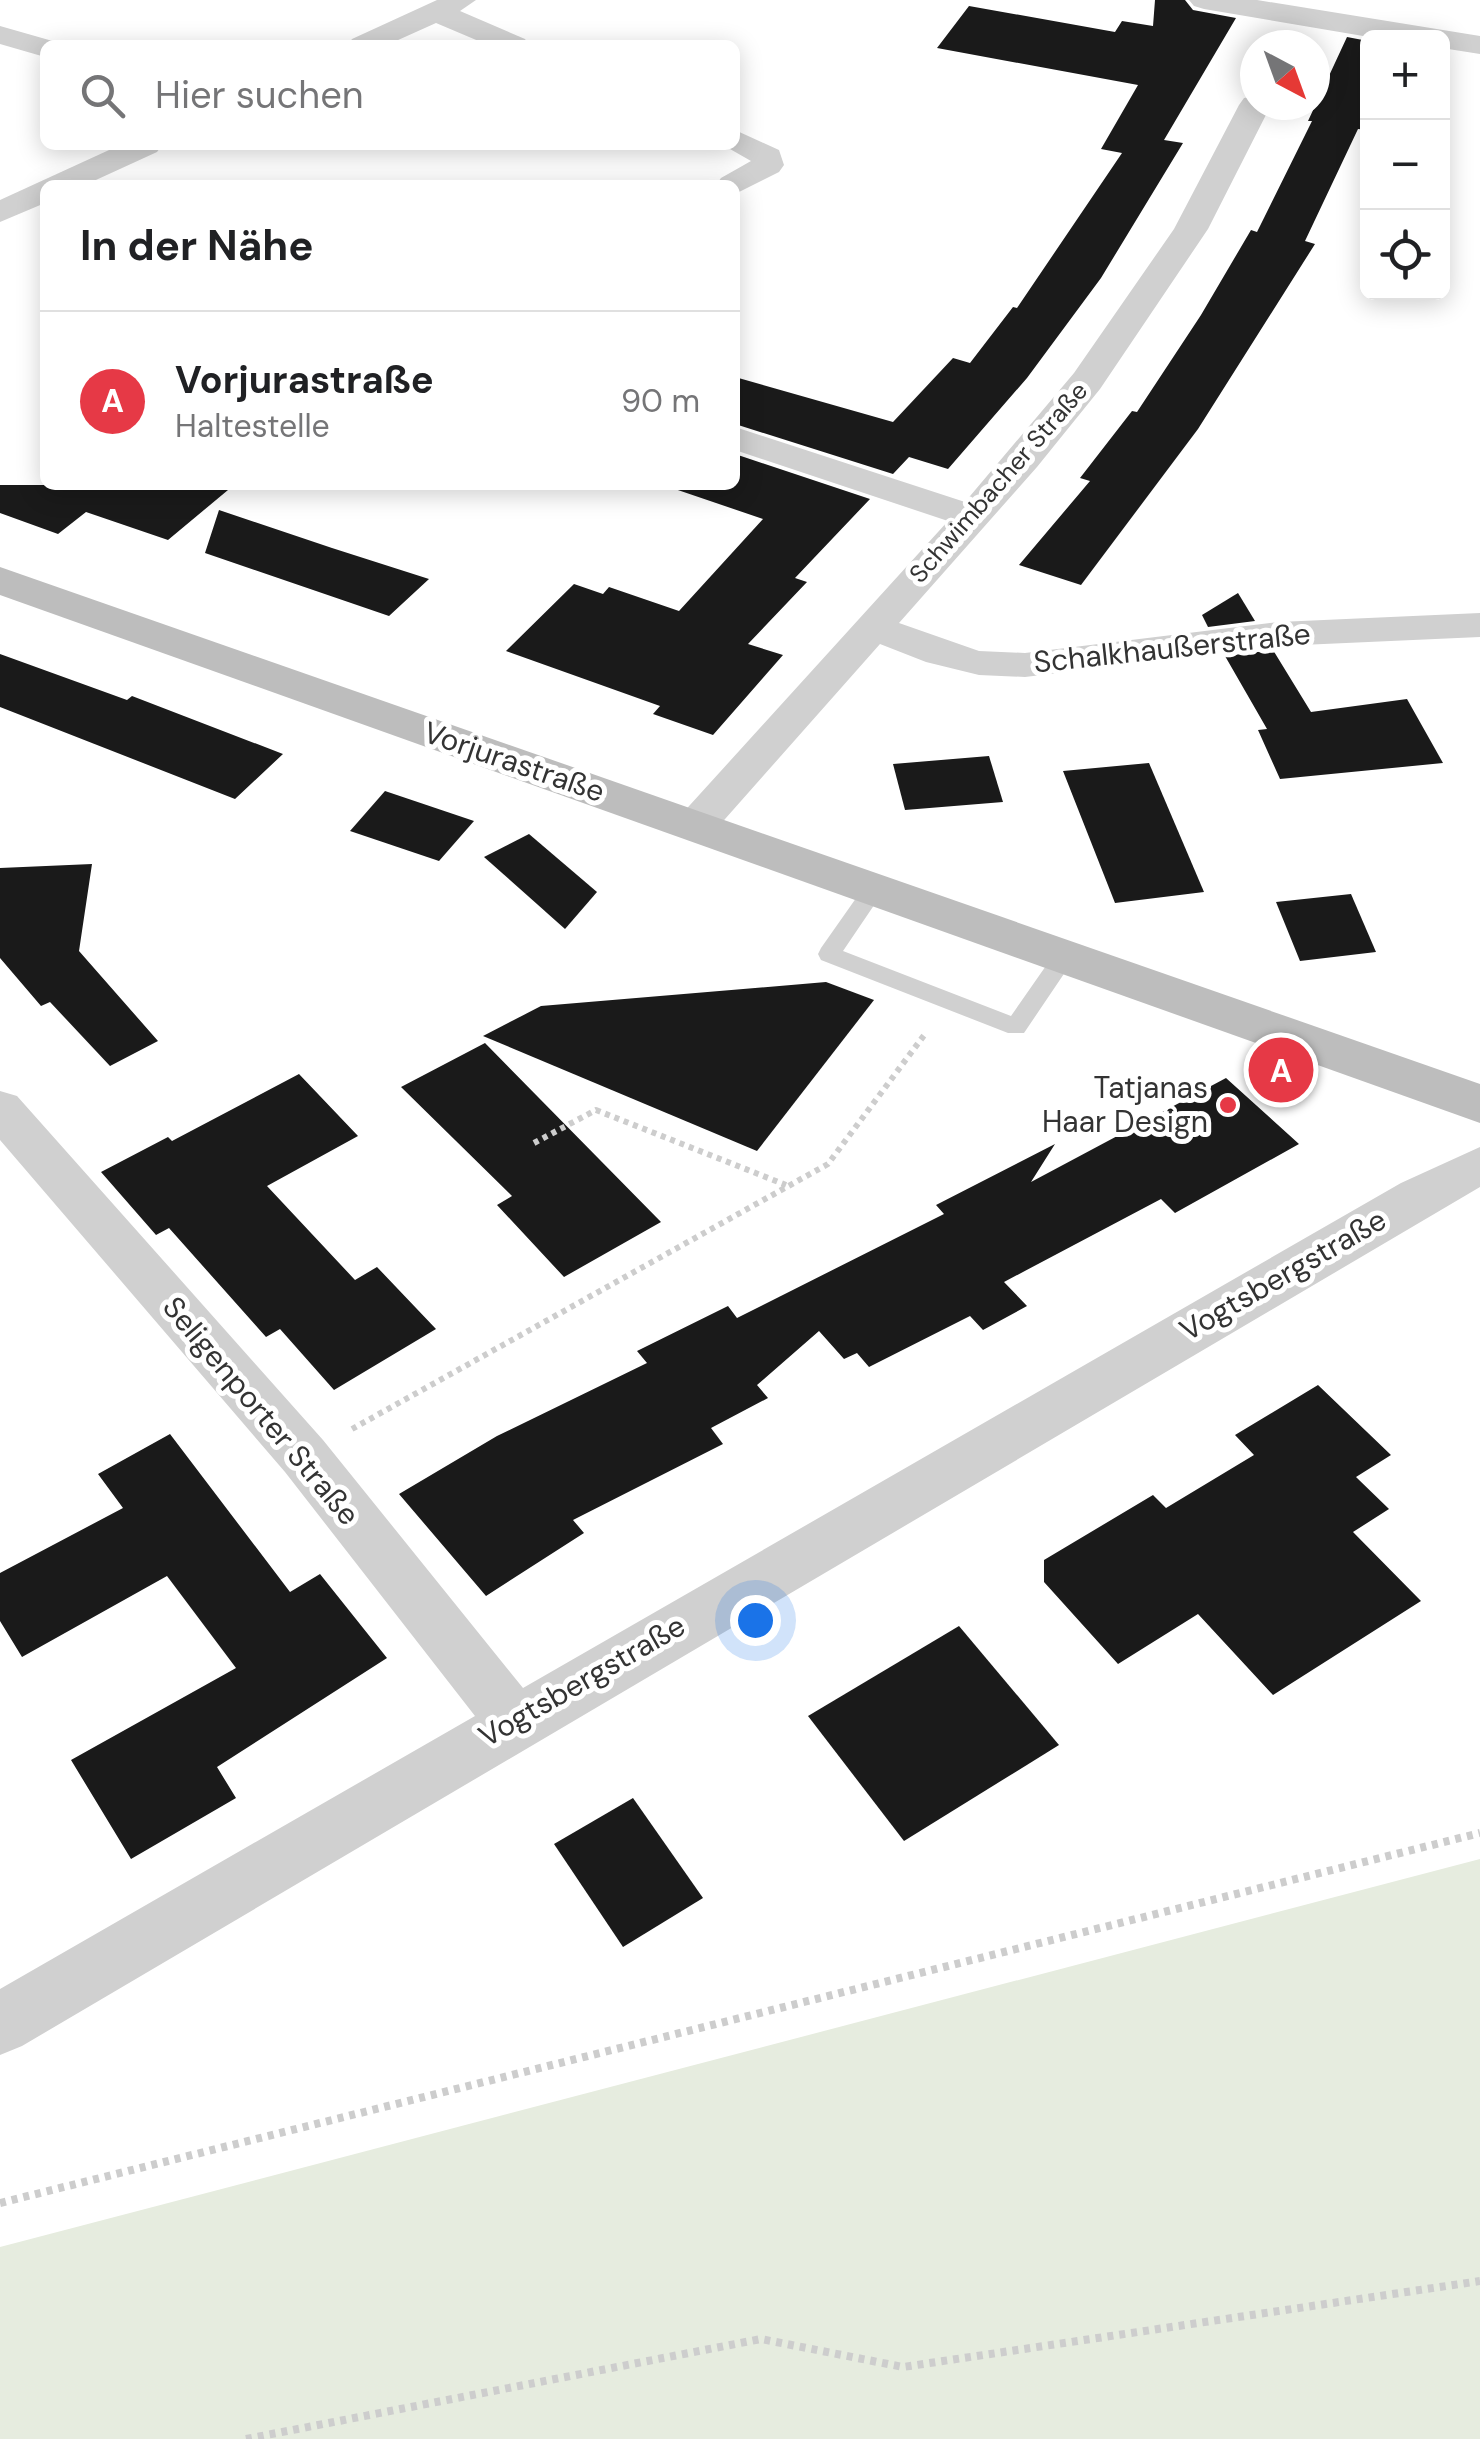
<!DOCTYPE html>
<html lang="de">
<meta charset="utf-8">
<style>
body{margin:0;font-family:"DM Sans",sans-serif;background:#f2f2f2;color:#202124}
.controls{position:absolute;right:30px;top:30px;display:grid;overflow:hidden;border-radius:15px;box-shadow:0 5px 25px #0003}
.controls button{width:90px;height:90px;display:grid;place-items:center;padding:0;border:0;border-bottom:2px solid #e0e0e0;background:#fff;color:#202124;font:50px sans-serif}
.compass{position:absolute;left:1240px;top:30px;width:90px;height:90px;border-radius:50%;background:#fff;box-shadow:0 5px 25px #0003;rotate:139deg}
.you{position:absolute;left:755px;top:1620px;width:35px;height:35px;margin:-25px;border:8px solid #fff;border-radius:50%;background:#1a73e8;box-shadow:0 0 0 15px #1a73e833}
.badge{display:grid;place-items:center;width:65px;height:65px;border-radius:50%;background:#e63946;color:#fff;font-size:32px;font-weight:700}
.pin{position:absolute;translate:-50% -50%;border:5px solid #fff;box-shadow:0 2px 10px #0006}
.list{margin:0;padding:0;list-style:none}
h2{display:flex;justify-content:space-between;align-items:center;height:130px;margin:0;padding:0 40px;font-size:42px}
h2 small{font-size:32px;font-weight:400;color:#757577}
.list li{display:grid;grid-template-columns:65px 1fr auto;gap:30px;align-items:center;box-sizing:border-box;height:180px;padding:0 40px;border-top:2px solid #e0e0e0}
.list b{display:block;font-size:38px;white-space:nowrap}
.list p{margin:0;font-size:32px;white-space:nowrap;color:#757577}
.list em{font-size:32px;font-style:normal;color:#757577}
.icon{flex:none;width:55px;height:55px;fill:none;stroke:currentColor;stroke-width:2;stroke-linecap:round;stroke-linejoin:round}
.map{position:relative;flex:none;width:1480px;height:2439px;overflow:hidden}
.search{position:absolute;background:#fff;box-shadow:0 5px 25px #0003;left:40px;top:40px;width:700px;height:110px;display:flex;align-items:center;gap:25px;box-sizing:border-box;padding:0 35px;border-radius:15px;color:#757577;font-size:38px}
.panel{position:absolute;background:#fff;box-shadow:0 5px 25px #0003;left:40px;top:180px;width:700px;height:310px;border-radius:15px}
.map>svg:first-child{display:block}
</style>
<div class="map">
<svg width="1480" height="2439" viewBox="0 0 1480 2439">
<rect width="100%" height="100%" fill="#fff"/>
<polygon fill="#e6ecdf" points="1480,1859 1480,2439 0,2439 0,2247"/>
<g fill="#1a1a1a">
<polygon points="1155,0 1185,0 1193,10 1236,18 1164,140 1183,143 1101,278 1027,378 948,469 909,457 893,474 735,424 735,377 893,422 953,358 970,363 1013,307 1017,308 1122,153 1101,149 1138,85 937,48 969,6 1115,32 1122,21 1153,26"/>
<polygon points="1347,37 1368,41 1368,130 1358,129 1305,241 1315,244 1198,429 1081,585 1019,565 1090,481 1080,478 1132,411 1137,412 1201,315 1251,230 1257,232 1312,121 1308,121"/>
<polygon points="735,454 870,499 795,578 807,582 748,644 783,655 713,735 653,714 660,706 506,651 574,584 603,594 609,587 679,611 763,519 669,487 735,485"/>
<polygon points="0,485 234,485 168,540 86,512 58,534 0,513"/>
<polygon points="219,510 332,548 429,579 389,616 205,553"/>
<polygon points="1238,593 1255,621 1208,627 1202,615"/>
<polygon points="1273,650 1311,712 1407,699 1443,763 1280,779 1258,730 1267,729 1225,656"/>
<polygon points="0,654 127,700 132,696 283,754 235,799 0,707"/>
<polygon points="989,756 1003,802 905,810 893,764"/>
<polygon points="1149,763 1204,892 1115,903 1063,771"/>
<polygon points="385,791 474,821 439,861 350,831"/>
<polygon points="529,834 597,892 565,929 484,857"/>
<polygon points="92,864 79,951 158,1041 110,1066 50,1002 41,1006 0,958 0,868"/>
<polygon points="1351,894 1376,952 1300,961 1276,902"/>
<polygon points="826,982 874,1000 757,1151 483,1036 541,1006"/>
<polygon points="485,1043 661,1222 564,1277 497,1205 512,1196 401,1087"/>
<polygon points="299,1074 358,1136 267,1186 355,1280 377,1267 436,1329 334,1390 280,1329 266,1337 169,1228 156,1235 101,1172 168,1137 172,1141"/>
<polygon points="1226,1078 1299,1144 1175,1213 1161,1199 1004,1282 1027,1306 983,1330 970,1316 869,1367 857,1353 844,1359 819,1331 757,1385 768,1398 711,1428 723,1444 573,1520 584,1533 486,1596 399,1494 497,1436 647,1363 637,1351 728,1306 737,1318 944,1214 936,1205 1055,1144 1031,1182"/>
<polygon points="1318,1385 1391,1455 1356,1477 1389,1509 1353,1532 1421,1601 1273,1695 1198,1614 1118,1664 1044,1582 1044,1560 1153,1495 1166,1508 1254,1455 1235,1435"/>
<polygon points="170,1434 290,1592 320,1574 387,1658 217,1767 236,1798 131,1859 71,1760 236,1668 167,1576 22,1657 0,1621 0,1573 123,1508 98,1474"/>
<polygon points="959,1626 1059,1745 904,1841 808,1716"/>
<polygon points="633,1798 703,1898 623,1947 554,1844"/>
</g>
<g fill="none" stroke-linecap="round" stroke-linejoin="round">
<g stroke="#cdcdcd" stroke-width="6" stroke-dasharray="5 5" stroke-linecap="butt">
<polyline points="534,1143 596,1110 786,1185"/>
<polyline points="352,1429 828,1164 925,1034"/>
</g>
<g stroke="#cdcdcd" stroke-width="8" stroke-dasharray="6 6" stroke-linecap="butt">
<polyline points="0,2203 1480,1833"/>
<polyline points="246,2439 761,2339 903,2367 1480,2281"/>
</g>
<polygon fill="#d0d0d0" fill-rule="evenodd" points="874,882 885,889 843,951 1011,1016 1057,950 1073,950 1076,956 1024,1033 1008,1033 821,960 818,954 821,948 866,884"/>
<g fill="#d0d0d0" fill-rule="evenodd">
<polygon points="437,0 476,0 460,11 525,39 529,45 488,45 436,23 387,45 348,45 352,39"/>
<polygon points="1189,0 1257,0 1480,36 1480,54 1442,48 1442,38 1375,38 1204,9 1194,6"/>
<polygon points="0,26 56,42 58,45 45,45 45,57 0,44"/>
<polygon points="1255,96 1255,105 1271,105 1208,229 1100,389 1037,467 899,623 979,651 1025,653 1279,622 1480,613 1480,637 1279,646 1025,677 979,675 926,662 880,644 710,836 695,840 680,836 673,826 680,816 948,521 735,450 735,427 965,502 1074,373 1174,229 1239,105 1244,98"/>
<polygon points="735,130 779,150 784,165 779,172 735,194 735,185 716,185 721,178 751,161 723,145 735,145"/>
<polygon points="120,145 162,145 157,152 85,185 45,185 45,203 0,222 0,200"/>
<polygon points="0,1091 17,1096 323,1440 523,1688 1401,1183 1480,1147 1480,1187 22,2046 0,2055 0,1989 475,1716 285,1472 0,1140"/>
</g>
<polygon fill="#bdbdbd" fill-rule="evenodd" points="0,567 1480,1084 1480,1123 0,595"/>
</g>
<circle fill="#e63946" stroke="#fff" stroke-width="4" cx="1228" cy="1105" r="10"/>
<g text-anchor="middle" stroke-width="10" stroke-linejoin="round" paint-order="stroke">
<g font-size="25" fill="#333" stroke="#fff">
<text transform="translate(998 482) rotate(-49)" y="9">Schwimbacher Straße</text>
</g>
<g font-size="30" fill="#333" stroke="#fff">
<text transform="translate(1172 648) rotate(-6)" y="10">Schalkhaußerstraße</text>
<text transform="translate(514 762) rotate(19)" y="10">Vorjurastraße</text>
<text transform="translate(1283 1275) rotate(-30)" y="10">Vogtsbergstraße</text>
<text transform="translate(261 1411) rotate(50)" y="10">Seligenporter Straße</text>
<text transform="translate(582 1681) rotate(-30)" y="10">Vogtsbergstraße</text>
</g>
<g font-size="30" fill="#333" stroke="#fff" text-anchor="end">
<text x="1208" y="1098">Tatjanas<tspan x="1208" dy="34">Haar Design</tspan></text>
</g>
</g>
</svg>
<div class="controls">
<button>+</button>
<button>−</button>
<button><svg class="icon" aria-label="locate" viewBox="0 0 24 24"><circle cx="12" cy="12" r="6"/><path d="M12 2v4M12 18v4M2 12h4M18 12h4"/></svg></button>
</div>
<svg class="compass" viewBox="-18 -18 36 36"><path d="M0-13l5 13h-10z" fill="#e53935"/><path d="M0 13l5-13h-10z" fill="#757577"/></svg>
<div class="you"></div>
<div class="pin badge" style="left:1281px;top:1070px">A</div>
<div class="search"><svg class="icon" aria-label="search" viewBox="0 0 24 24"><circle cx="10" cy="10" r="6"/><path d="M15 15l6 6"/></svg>Hier suchen</div>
<section class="panel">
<h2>In der Nähe<small></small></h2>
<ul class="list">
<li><span class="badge">A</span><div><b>Vorjurastraße</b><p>Haltestelle</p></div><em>90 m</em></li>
</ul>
</section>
</div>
